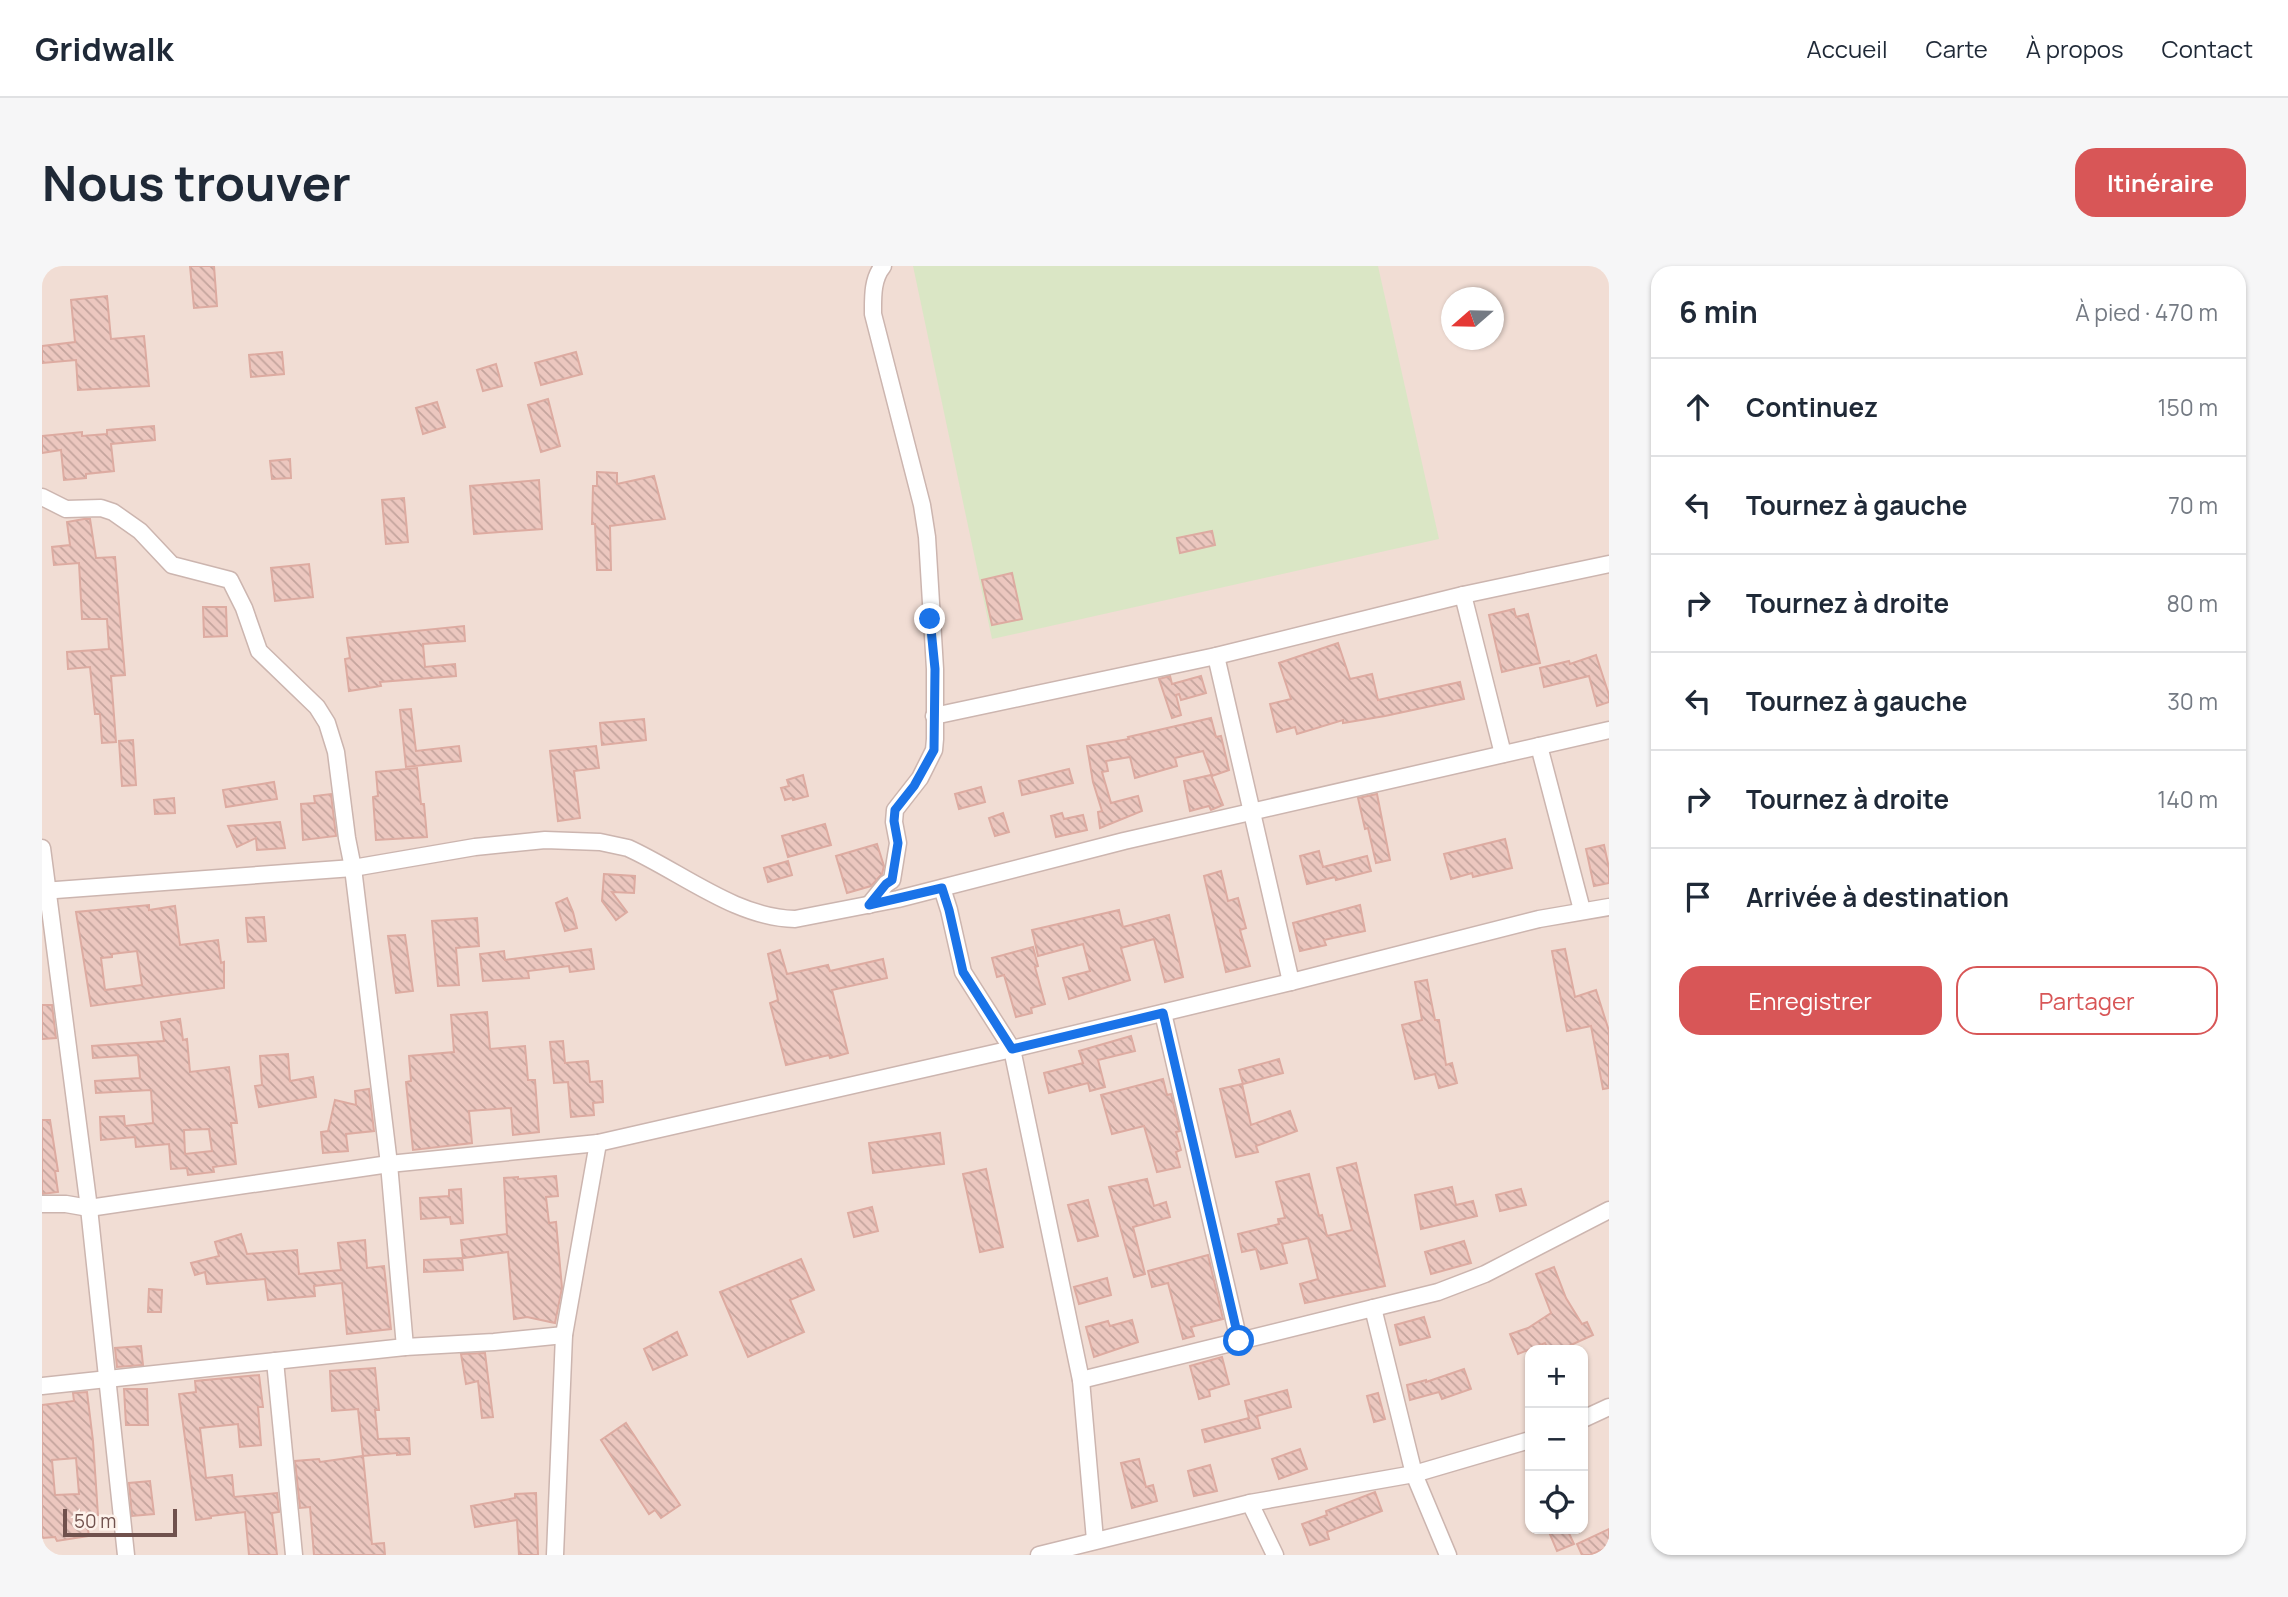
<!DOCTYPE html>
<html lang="fr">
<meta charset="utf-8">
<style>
body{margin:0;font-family:Manrope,sans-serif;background:#f6f6f7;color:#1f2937}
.controls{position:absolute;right:21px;bottom:21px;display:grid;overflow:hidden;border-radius:14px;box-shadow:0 2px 5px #0004}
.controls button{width:63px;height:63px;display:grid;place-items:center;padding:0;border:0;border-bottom:2px solid #e0e1e3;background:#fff;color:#1f2937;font:35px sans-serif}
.compass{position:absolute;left:1399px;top:21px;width:63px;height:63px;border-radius:50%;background:#fff;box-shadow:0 2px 5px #0004;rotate:250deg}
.scale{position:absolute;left:21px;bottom:18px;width:114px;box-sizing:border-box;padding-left:7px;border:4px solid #70514d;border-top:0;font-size:19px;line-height:24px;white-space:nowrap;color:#70514d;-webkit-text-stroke:5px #fdf2eb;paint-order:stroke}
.stop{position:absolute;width:21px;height:21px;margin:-16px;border:5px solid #1a73e8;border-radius:50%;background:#fff}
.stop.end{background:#1a73e8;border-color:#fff;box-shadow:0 2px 7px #0008}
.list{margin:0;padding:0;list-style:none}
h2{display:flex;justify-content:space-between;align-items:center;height:91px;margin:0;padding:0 28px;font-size:30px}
h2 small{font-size:23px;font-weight:400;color:#747a83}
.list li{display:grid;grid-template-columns:46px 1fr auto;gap:21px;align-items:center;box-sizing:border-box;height:98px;padding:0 28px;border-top:2px solid #e0e1e3}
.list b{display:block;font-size:26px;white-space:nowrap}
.list em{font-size:23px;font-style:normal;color:#747a83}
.actions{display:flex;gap:14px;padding:21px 28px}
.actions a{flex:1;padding:16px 0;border:2px solid #d85657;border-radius:21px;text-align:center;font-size:24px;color:#d85657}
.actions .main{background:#d85657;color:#fff}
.icon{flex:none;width:38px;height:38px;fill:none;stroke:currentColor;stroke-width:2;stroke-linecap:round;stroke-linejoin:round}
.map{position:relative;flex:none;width:1567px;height:1289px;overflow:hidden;border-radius:21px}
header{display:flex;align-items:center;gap:42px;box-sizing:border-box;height:98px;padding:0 35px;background:#fff;border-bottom:2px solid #e0e1e3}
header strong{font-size:33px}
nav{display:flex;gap:38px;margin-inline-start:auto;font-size:24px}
.intro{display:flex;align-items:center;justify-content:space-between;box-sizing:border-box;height:168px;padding:0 42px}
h1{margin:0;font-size:49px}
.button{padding:18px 32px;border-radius:21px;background:#d85657;color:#fff;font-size:24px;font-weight:700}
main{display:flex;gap:42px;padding:0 42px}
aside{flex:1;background:#fff;border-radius:21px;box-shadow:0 2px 5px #0004}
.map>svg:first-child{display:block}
</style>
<header>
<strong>Gridwalk</strong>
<nav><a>Accueil</a><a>Carte</a><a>À propos</a><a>Contact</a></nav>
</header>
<div class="intro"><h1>Nous trouver</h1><a class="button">Itinéraire</a></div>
<main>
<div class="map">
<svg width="1567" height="1289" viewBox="0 0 1567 1289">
<defs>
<pattern id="building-back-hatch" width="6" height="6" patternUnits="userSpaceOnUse" patternTransform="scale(1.75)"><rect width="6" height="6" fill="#ecc7bf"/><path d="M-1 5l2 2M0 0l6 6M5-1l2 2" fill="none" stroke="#c4a49d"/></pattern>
</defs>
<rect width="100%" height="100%" fill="#faede5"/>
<path fill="#f1ddd4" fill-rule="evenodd" d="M0 0H1567V1289H0ZM1409 32H1451V74H1409ZM1488 1084H1541V1263H1488Z"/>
<polygon fill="#dae6c5" points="871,0 1336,0 1397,273 950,373"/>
<g fill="url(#building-back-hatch)" stroke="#ddaba1" stroke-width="2" fill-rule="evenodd">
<polygon points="148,0 172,0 175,40 152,42"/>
<polygon points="65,30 69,73 102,70 107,120 36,124 34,94 0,97 0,80 33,76 29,34"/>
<polygon points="240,86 242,108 209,111 207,89"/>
<polygon points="534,86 540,108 499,119 493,97"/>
<polygon points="454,98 460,120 441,125 435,104"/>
<polygon points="506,133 518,180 499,186 486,139"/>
<polygon points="395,136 403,161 381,168 374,142"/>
<polygon points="112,160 113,174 69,178 72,205 44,208 44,212 22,214 19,184 0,187 0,170 40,166 40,170 65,168 65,164"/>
<polygon points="248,193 249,212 230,213 228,195"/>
<polygon points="555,206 575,207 575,218 612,210 623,253 568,260 569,304 555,304 553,258 550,258 551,220 555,220"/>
<polygon points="497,214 500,263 432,268 428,220"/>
<polygon points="362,232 366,276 344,278 340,234"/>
<polygon points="42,253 48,253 54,292 73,291 83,409 69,410 74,476 60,477 58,448 53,448 48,401 26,403 25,386 67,383 65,353 40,353 37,297 12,299 10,281 28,279 25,256"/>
<polygon points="1170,265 1173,279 1138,287 1135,272"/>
<polygon points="267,298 271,331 233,335 229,302"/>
<polygon points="970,307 980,353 950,359 940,314"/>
<polygon points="161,341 184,341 185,370 162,371"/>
<polygon points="1472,343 1474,351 1486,348 1498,397 1460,406 1447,349"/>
<polygon points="422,360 423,375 381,378 383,401 413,398 414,410 338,416 339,420 307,425 303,393 308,392 305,372"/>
<polygon points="1296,377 1308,413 1330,408 1336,434 1418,416 1422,433 1343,450 1301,457 1301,454 1255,468 1253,461 1235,466 1228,438 1249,433 1237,397"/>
<polygon points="1554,389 1567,429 1567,436 1555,440 1547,410 1502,421 1498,402 1527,395 1528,398"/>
<polygon points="1128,410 1130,418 1159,410 1164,427 1139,434 1137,428 1134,429 1139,449 1130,452 1117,413"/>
<polygon points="369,443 374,485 417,480 419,495 364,501 358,444"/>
<polygon points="1169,452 1174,471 1179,470 1187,504 1170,510 1161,485 1133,492 1135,500 1093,512 1088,491 1064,495 1066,505 1060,506 1069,537 1096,530 1100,545 1058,562 1056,546 1060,545 1051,516 1045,480 1087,473 1086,471"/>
<polygon points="602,453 604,474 560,479 558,457"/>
<polygon points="91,474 94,519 80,520 77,475"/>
<polygon points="554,480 557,502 532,505 538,552 516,555 508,485"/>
<polygon points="375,502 379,538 382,538 385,571 334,574 331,531 336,530 334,506"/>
<polygon points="1027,503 1031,517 980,529 977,515"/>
<polygon points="761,509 766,530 751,534 750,532 743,534 739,522 747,520 745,514"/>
<polygon points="1169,509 1181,539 1169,544 1167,540 1148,545 1142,515"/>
<polygon points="232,516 235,533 184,541 181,524"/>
<polygon points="939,521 943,536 917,543 913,528"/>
<polygon points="289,528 294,570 261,574 259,538 273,537 272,530"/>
<polygon points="1335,528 1348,594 1334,597 1326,562 1323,563 1316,532"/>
<polygon points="132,532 133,547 113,548 112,534"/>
<polygon points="961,547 967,566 953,570 947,552"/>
<polygon points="1020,547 1022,553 1041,549 1045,564 1014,571 1009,550"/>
<polygon points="238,556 243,582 215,584 214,572 195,581 186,560"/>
<polygon points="783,558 789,579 746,591 740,570"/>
<polygon points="1463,573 1470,602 1431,611 1430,607 1409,613 1402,588"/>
<polygon points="835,578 842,600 840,608 829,620 805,627 794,590"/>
<polygon points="1562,579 1567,602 1567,617 1552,620 1544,583"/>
<polygon points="1277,585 1281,601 1325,590 1329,605 1294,614 1293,611 1265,618 1258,590"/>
<polygon points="746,595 750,609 726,616 722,602"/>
<polygon points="1179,605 1186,635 1196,632 1204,662 1198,664 1208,700 1184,706 1162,610"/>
<polygon points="562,608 593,610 592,627 570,626 585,646 574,654 560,635"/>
<polygon points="525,632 531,646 535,662 523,665 514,637"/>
<path d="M107 639V644L133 640 138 679 176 674 179 697 182 696V722L49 740 34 646ZM95 685 100 719 63 724 59 692 70 691V688Z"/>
<polygon points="1318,639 1323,665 1282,674 1284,679 1258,685 1251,657"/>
<polygon points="1077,644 1081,661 1127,649 1141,711 1123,716 1112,673 1079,682 1088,714 1027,733 1021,712 1048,705 1041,678 996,690 990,664"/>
<polygon points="222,651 224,675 206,676 204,652"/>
<polygon points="435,652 437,680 414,682 417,719 396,720 390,655"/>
<polygon points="363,669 371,725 354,727 346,670"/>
<polygon points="991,681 996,700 993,701 1003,738 989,742 990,747 974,751 962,709 955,711 950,692"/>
<polygon points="549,683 552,703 528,706 527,700 486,705 487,712 441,715 438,688 462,685 463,694"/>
<polygon points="1523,683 1533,731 1554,724 1567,765 1567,822 1561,823 1549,760 1525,765 1510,685"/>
<polygon points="738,684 745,708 786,699 788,705 841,693 845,712 790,724 806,787 788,792 787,789 744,799 728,737 736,734 726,688"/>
<polygon points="1385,714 1393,754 1397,754 1404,799 1410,797 1415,817 1397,822 1393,808 1373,813 1360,759 1380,754 1373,716"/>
<polygon points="0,739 10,739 14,772 0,773"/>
<polygon points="445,746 448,783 483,780 486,814 493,814 497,866 471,869 469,842 427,845 430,877 371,884 364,816 369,815 367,790 412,786 409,749"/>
<path d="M138 753 141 774 145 773 148 806 187 801 195 857H189L194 898 171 901 172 906 146 909 145 902 129 903 127 878 94 881 93 871 59 874 58 851 82 850 83 860 111 857 109 824 54 827 53 815 98 812 96 789 51 792 50 780 122 775 119 756ZM167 863 170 885 143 888 142 864Z"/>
<polygon points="1089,770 1093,785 1056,794 1063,821 1048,825 1046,817 1007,827 1002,807 1041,797 1037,785"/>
<polygon points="521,775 523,797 546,795 548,816 560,815 561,836 551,837 552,849 529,851 526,816 512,817 508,776"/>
<polygon points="246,788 248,815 271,811 274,831 217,841 213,820 220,819 218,790"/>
<polygon points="1237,793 1241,807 1201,818 1197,804"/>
<polygon points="1121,813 1125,829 1129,828 1138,865 1134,866 1139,884 1134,886 1138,901 1115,906 1102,860 1070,868 1059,829"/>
<polygon points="1200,818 1209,859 1248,845 1255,865 1214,880 1216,886 1194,891 1178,823"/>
<polygon points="327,823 332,865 304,868 306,885 281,887 279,866 286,865 293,834 314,839 313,825"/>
<polygon points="0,854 8,854 16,905 13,905 16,926 0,928"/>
<polygon points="898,867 902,898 831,907 827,877"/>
<polygon points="1314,897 1343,1020 1263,1037 1258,1018 1276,1013 1266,972 1240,978 1245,997 1219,1003 1214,983 1200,986 1196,968 1237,958 1236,953 1243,952 1234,916 1267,908 1277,950 1280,949 1285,970 1310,964 1295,902"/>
<polygon points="944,903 961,981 938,986 921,908"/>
<polygon points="514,910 516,930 504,931 507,957 514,956 520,1022 513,1057 485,1051 472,1053 466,986 421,992 419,974 465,968 462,912 476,911 476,913"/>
<polygon points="1105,913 1112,940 1124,936 1128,951 1091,961 1103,1008 1092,1011 1067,921"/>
<polygon points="1410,921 1414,939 1431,935 1435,950 1379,963 1373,929"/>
<polygon points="419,923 421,957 409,958 408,951 379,953 378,932 407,930 407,924"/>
<polygon points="1479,923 1484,939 1458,945 1454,929"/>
<polygon points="1046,934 1056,970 1036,975 1026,939"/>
<polygon points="830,941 836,965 812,971 806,947"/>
<polygon points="199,968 205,988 255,984 257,1008 299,1004 296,977 323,974 325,1002 342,1000 349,1063 305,1068 300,1017 272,1020 273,1030 226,1034 223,1013 165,1018 163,1006 153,1009 149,997 177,990 173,976"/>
<polygon points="1422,975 1429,997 1389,1008 1383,986"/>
<polygon points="1166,989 1181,1053 1149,1061 1152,1070 1141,1073 1126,1017 1110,1021 1106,1005"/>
<polygon points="420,992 421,1004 382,1006 382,994"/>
<polygon points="759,993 772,1024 748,1034 762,1066 706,1091 678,1026"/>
<polygon points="1512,1001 1524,1032 1540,1058 1545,1056 1551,1069 1518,1084 1506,1084 1503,1077 1476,1088 1468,1068 1486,1062 1509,1047 1494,1008"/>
<polygon points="1065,1012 1069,1029 1037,1038 1032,1021"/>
<polygon points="107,1023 120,1024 119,1046 106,1046"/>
<polygon points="1382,1051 1388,1071 1358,1079 1353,1059"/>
<polygon points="1090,1054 1096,1076 1052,1091 1044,1061 1066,1055 1068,1060"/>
<polygon points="635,1066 645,1089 611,1104 602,1083"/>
<polygon points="99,1080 101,1099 75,1101 73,1082"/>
<polygon points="443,1087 451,1151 440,1152 436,1115 424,1118 419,1088"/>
<polygon points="1180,1091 1187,1118 1167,1124 1168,1130 1157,1133 1148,1100"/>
<polygon points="333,1102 337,1144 333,1144 336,1173 367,1172 368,1188 355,1189 355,1187 321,1190 316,1143 290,1145 288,1105"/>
<polygon points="1422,1103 1429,1123 1400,1133 1397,1126 1368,1134 1365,1119 1384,1114 1384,1116"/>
<polygon points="217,1109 221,1141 216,1141 219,1179 198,1181 196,1158 158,1162 164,1212 190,1209 192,1231 235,1227 237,1246 230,1247 235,1289 207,1289 203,1246 169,1250 169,1252 154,1254 137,1128 154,1126 153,1115"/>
<polygon points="82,1123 105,1123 106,1159 84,1159"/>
<polygon points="1245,1124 1249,1141 1215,1150 1218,1162 1163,1176 1160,1164 1207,1152 1203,1135"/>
<path d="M45 1126 51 1175 56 1249 44 1250 47 1270 15 1275 13 1271 0 1272V1139L32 1135 31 1127ZM34 1192 37 1228 13 1229 10 1194Z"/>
<polygon points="1336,1127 1343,1153 1332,1156 1325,1130"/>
<polygon points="584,1157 638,1239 619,1252 613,1244 607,1248 559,1174"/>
<polygon points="1258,1183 1265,1203 1237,1213 1230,1193"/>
<polygon points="321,1190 330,1278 342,1277 343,1289 272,1289 268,1241 258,1242 253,1195 277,1193 278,1196"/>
<polygon points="1097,1193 1104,1221 1111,1219 1115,1235 1090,1242 1079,1197"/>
<polygon points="1168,1199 1175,1225 1152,1230 1146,1205"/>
<polygon points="108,1215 112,1248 90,1250 87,1217"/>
<polygon points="1333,1226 1340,1245 1285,1266 1287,1273 1268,1279 1260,1258 1285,1249 1284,1245"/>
<polygon points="494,1227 496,1289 477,1289 475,1254 433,1261 429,1240 473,1232 473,1228"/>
<polygon points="1514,1263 1525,1263 1532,1278 1515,1285 1507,1266"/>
<polygon points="1567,1263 1567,1281 1548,1289 1540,1289 1535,1278"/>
</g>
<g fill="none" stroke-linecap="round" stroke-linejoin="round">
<g stroke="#ccb5af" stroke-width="19">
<g id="minor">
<polyline points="0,231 24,243 59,242 71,246 98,265 130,299 188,314 202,342 217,385 275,441 285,457 294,486 305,572 311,602 347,898 363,1081"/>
<polyline points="1421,329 1461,488"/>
<polyline points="1174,390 1249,716"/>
<polyline points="892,450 1174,390 1421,329 1567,298"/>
<polyline points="1497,480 1540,644"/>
<polyline points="0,582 47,942 84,1289"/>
<polyline points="900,622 907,644 921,706 970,783 1039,1114 1053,1274"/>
<path d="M0 625 311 602 433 581 503 574 558 576 586 582C639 606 694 652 753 653L856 633 1082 575 1567 464"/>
<path d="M827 639 844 618 850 614 856 577 852 556 853 544 878 512 892 484 893 473V403L885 271 880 239 831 48C831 32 830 13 841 0"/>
<polyline points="1121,747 1197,1075"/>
<polyline points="0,938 24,938 47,942 347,898 556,877 970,783 1249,716 1497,653 1567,641"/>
<polyline points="1331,1042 1372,1208 1406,1289"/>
<polyline points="233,1095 252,1289"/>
<polyline points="1039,1114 1396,1026 1443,1008 1567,944"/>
<polyline points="0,1120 363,1081 452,1076 522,1069"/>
<polyline points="1541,1153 1567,1141"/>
<polyline points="1208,1237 1233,1289"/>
<polyline points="513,1289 522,1069 556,877"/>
<polyline points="997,1289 1208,1237 1372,1208 1488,1174"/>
</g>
</g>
<use href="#minor" stroke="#fff" stroke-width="16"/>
</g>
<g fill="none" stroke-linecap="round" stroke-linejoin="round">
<polyline stroke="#1a73e8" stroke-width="9" points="888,353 893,403 892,484 872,520 853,544 852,555 856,577 850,614 844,618 827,639 900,622 907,644 921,706 970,783 1121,747 1197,1075"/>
</g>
</svg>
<div class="controls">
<button>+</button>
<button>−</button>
<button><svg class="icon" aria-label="locate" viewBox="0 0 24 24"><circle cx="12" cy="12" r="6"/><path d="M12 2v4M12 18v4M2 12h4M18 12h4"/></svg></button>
</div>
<svg class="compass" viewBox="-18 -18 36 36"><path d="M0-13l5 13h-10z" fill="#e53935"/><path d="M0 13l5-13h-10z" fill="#747a83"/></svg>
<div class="scale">50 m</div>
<div class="stop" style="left:1197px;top:1075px"></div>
<div class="stop end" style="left:888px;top:353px"></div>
</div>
<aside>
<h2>6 min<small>À pied · 470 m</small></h2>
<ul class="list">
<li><svg class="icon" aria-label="ahead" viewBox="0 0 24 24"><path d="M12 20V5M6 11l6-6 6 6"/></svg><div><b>Continuez</b></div><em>150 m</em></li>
<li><svg class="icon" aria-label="left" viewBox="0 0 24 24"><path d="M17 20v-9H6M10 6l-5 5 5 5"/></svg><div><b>Tournez à gauche</b></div><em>70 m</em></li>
<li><svg class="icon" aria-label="right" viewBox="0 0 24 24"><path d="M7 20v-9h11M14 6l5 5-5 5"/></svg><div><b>Tournez à droite</b></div><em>80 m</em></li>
<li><svg class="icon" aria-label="left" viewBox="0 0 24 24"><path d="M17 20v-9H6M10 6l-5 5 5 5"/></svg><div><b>Tournez à gauche</b></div><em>30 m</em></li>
<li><svg class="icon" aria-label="right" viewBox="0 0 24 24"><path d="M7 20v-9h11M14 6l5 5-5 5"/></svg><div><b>Tournez à droite</b></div><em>140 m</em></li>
<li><svg class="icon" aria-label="arrive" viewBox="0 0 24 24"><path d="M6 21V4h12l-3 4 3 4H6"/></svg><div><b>Arrivée à destination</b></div></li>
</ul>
<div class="actions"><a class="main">Enregistrer</a><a>Partager</a></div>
</aside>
</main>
